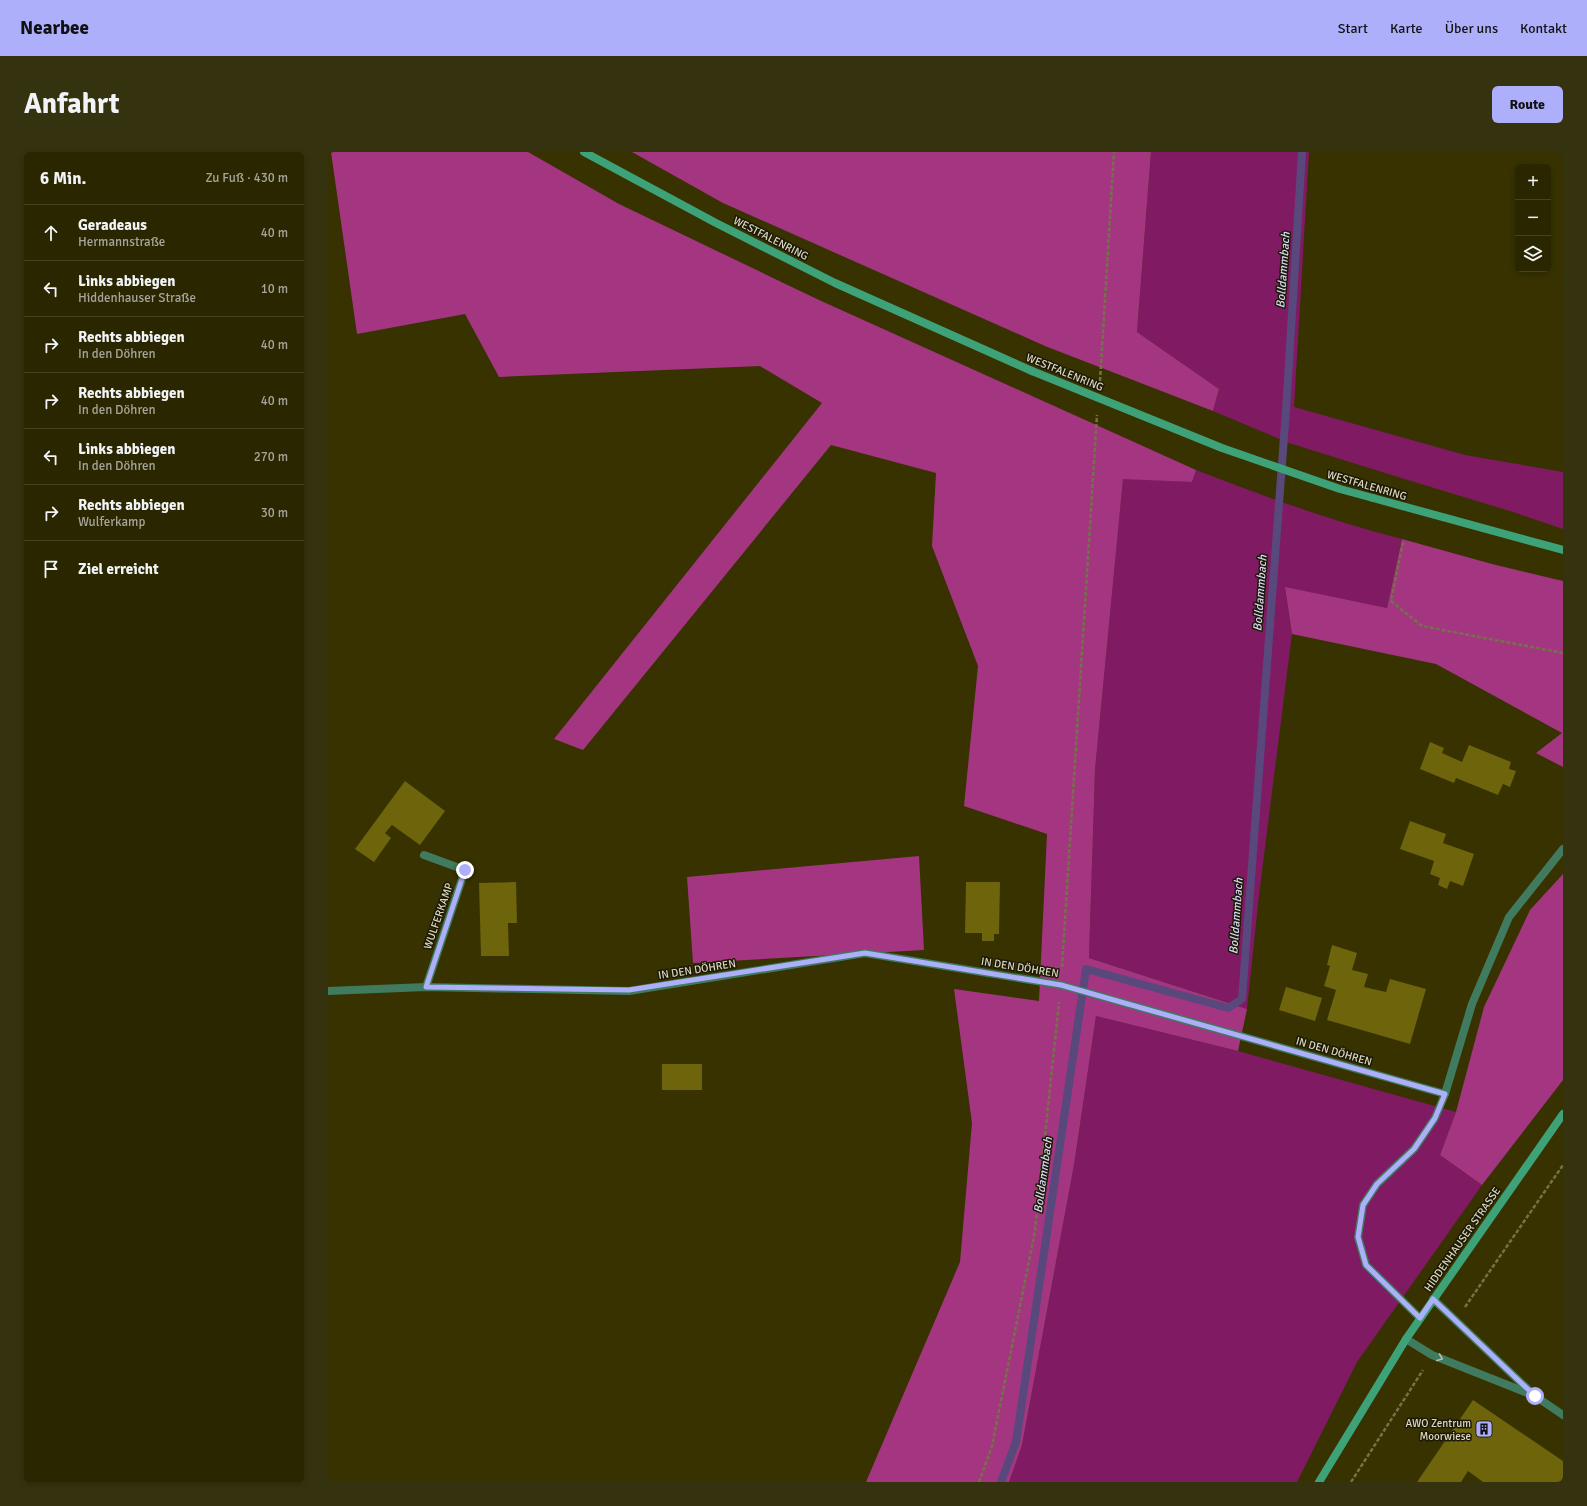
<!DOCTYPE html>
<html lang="de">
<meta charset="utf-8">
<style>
body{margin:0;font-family:Signika,sans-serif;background:#35320f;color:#f1f3f6}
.controls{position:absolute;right:12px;top:12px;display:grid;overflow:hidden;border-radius:6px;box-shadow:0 2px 6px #0003}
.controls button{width:36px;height:36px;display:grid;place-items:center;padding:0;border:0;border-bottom:1px solid #454322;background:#292600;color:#f1f3f6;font:20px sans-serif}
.stop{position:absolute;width:12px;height:12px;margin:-9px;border:3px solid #adaffb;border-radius:50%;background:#fff}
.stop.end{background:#adaffb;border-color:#fff;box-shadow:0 1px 4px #0008}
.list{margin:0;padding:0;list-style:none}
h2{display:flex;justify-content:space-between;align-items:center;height:52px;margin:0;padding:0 16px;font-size:17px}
h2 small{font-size:13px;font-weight:400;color:#a5a599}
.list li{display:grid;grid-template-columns:26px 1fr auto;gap:12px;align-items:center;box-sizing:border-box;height:56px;padding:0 16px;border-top:1px solid #454322}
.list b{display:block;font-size:15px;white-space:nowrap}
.list p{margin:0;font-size:13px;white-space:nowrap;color:#a5a599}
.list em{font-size:13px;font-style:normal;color:#a5a599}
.icon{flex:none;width:22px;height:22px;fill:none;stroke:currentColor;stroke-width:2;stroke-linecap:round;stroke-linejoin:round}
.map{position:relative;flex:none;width:1235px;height:1330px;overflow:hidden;border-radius:6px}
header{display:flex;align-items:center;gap:24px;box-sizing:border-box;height:56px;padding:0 20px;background:#adaffb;color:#111}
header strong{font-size:19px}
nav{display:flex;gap:22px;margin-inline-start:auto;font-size:14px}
.intro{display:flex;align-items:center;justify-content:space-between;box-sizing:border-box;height:96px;padding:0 24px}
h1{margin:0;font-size:28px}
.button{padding:10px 18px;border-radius:6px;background:#adaffb;color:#111;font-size:14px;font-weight:700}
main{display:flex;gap:24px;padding:0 24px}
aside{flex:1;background:#292600;border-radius:6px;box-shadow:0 2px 6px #0003}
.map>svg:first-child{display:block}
</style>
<header>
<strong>Nearbee</strong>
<nav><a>Start</a><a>Karte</a><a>Über uns</a><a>Kontakt</a></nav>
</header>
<div class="intro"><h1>Anfahrt</h1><a class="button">Route</a></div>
<main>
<aside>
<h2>6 Min.<small>Zu Fuß · 430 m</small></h2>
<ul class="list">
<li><svg class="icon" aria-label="ahead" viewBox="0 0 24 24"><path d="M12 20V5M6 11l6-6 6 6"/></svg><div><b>Geradeaus</b><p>Hermannstraße</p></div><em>40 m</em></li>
<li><svg class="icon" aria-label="left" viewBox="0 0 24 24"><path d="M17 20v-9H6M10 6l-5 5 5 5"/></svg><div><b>Links abbiegen</b><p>Hiddenhauser Straße</p></div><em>10 m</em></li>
<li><svg class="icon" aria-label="right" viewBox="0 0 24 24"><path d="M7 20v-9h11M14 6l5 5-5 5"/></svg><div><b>Rechts abbiegen</b><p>In den Döhren</p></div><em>40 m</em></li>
<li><svg class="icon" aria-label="right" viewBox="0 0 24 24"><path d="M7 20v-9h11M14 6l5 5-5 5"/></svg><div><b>Rechts abbiegen</b><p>In den Döhren</p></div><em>40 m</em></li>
<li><svg class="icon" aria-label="left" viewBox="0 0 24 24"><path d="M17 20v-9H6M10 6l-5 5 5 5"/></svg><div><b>Links abbiegen</b><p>In den Döhren</p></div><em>270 m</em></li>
<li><svg class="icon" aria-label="right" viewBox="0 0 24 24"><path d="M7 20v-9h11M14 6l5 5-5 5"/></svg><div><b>Rechts abbiegen</b><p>Wulferkamp</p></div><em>30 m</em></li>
<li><svg class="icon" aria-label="arrive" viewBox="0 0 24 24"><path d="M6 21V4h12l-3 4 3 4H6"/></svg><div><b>Ziel erreicht</b></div></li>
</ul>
</aside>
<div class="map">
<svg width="1235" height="1330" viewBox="0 0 1235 1330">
<rect width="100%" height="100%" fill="#373200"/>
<g fill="#801a63">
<polygon points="823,0 981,0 966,255 1137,303 1235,320 1235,377 1185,360 1070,325 961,291 885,259 891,237 809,180"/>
<path d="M868 318C936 344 1003 369 1074 387L1059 456 957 436 964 482 931 743 919 857 761 806 767 618 795 326 864 330Z"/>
<polygon points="768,864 910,899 1128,960 1112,1003 1154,1033 1029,1210 969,1330 681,1330 694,1293 746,1013"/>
</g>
<g fill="#a43681">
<polygon points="3,0 200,0 291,52 491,148 868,318 864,330 795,327 767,618 761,806 919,857 910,899 768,864 746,1013 694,1293 681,1330 538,1330 632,1110 644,971 626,837 711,849 719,682 636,654 650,514 604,394 608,321 503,293 255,598 226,587 494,251 432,214 171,225 137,162 29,182"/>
<polygon points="304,0 823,0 809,180 891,237 885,259 717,194 395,51"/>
<polygon points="1074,387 1164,412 1235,429 1235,615 1208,601 1234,581 1108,512 964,482 957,435 1059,456"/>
<polygon points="591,704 596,798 365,811 359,725"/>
<polygon points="1235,722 1235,928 1154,1033 1112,1003 1128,960 1156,855 1202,758"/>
</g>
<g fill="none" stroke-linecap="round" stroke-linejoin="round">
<polyline stroke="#58487c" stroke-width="8" points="673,1330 688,1290 758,817 900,856 914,847 958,258 974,0"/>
</g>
<g fill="#6d640c">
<polygon points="1102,590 1116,596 1114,601 1134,610 1141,593 1183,610 1181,617 1188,619 1182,635 1175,632 1170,643 1128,626 1126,631 1092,617"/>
<polygon points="77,629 117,659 92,693 64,673 57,681 63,686 46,710 27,697"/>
<polygon points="1082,669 1118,682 1115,691 1146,702 1135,734 1122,729 1119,737 1110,733 1112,726 1102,722 1106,709 1072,697"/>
<polygon points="188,730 189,771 180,771 181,804 153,804 151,731"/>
<polygon points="638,730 672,730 671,782 666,782 666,789 654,789 654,781 637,781"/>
<polygon points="1004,793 1029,801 1024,818 1040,822 1036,835 1058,840 1062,827 1098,837 1082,892 999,868 1008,838 996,834 1002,814 999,813"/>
<polygon points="958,835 994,846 987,869 951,858"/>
<rect x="334" y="912" width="40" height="26"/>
<polygon points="1145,1248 1235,1309 1235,1330 1155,1330 1140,1319 1133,1330 1089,1330"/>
</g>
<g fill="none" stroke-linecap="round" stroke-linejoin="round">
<g stroke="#757149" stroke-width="2.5" stroke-dasharray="4 2" stroke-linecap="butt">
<polyline points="772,229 786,0"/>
<polyline points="1075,390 1063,449 1094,474 1235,501"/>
<polyline points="734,815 769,263"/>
<polyline points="1137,1155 1235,1013"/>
<polyline points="651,1330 664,1294 707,1079 731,850"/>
<polyline points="1023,1330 1095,1218"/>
</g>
<g stroke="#407a5f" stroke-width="8">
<polyline points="96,703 137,718 98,835"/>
<polyline points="0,839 98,835 301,839 537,801 733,833 1117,942 1107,966 1086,997 1049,1032 1035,1053 1030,1085 1038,1113 1092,1166"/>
<polyline points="1117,942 1144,852 1181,765 1235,697"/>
<polyline points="1105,1147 1207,1244 1235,1263"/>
<polyline points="1078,1187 1104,1203 1202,1242"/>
</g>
<g stroke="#3ea278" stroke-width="8">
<polyline points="256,0 388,71 507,131 704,219"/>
<polyline points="1045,346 1235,398"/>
<polyline points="991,1330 1078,1187 1235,962"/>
</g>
<polyline stroke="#3ea278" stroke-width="8" points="704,219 894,296 1012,337 1045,346"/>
</g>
<defs><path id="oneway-chevron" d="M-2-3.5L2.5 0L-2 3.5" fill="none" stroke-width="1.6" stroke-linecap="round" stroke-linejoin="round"/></defs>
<use stroke="#b5c1a8" href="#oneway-chevron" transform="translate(1112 1206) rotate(22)"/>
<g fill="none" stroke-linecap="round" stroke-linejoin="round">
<polyline stroke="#adaffb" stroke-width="5" points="137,718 98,835 301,838 537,801 733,833 1117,942 1107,966 1086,997 1049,1032 1035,1053 1030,1085 1038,1113 1092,1166 1105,1147 1207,1244"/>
</g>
<defs>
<g id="building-square" transform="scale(0.9)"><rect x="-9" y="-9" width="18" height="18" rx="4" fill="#adaffb" stroke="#1c1906"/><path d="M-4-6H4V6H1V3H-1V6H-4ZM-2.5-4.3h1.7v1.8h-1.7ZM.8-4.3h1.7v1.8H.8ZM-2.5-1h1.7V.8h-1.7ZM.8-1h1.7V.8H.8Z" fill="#111"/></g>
</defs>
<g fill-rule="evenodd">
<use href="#building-square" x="1156" y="1277"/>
</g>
<g text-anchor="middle" stroke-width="3" stroke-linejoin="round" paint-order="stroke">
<g font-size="11" fill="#dcd9c1" stroke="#1c1906">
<text transform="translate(443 86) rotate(27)" y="4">WESTFALENRING</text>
<text transform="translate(737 220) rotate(22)" y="4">WESTFALENRING</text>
<text transform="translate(1039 333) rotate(16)" y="4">WESTFALENRING</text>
<text transform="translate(110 764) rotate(-71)" y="4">WULFERKAMP</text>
<text transform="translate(692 815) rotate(9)" y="4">IN DEN DÖHREN</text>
<text transform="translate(369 817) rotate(-9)" y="4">IN DEN DÖHREN</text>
<text transform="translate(1006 899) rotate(16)" y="4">IN DEN DÖHREN</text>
<text transform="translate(1134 1087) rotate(-55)" y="4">HIDDENHAUSER STRASSE</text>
</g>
<g font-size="11" fill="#dcd9c1" stroke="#1c1906" text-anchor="end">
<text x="1143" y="1275">AWO Zentrum<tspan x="1143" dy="13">Moorwiese</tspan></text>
</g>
<g font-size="12" font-style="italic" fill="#d6d8f5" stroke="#1c1906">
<text transform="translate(955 118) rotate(-86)" y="4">Bolldammbach</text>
<text transform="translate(932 441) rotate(-86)" y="4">Bolldammbach</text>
<text transform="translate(908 764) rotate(-86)" y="4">Bolldammbach</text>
<text transform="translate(715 1023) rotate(-82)" y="4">Bolldammbach</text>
</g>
</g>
</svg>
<div class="controls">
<button>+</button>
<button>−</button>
<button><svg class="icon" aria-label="layers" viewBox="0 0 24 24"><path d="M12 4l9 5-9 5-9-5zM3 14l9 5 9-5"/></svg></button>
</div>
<div class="stop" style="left:1207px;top:1244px"></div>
<div class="stop end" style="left:137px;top:718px"></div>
</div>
</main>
